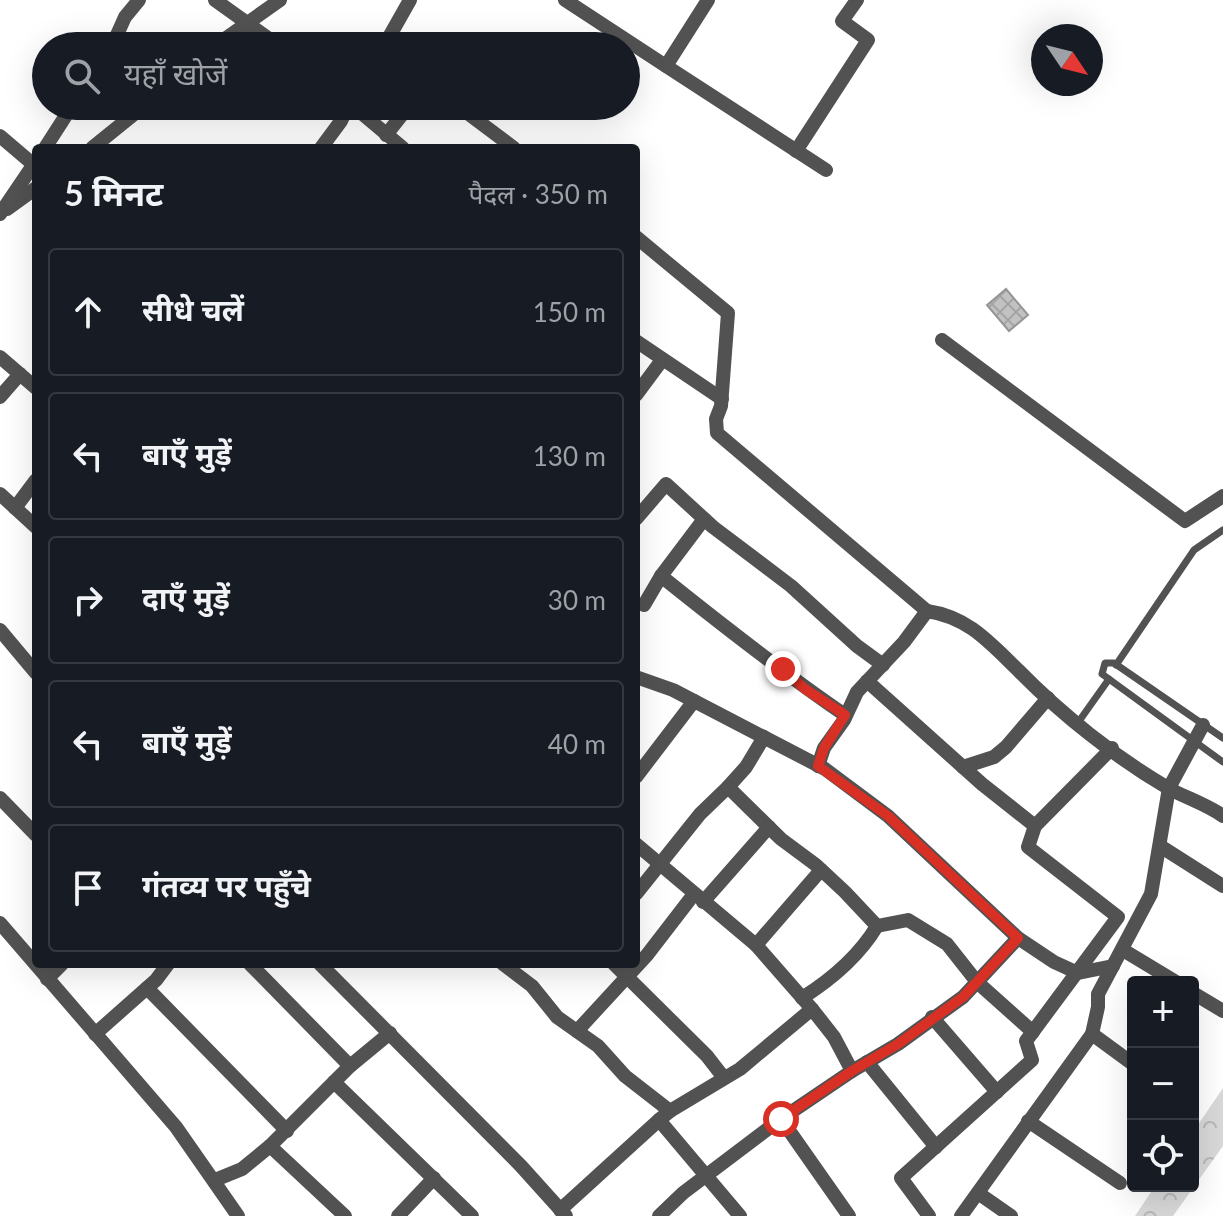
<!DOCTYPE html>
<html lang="hi">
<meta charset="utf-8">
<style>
body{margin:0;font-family:Lato,"Noto Sans Devanagari",sans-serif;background:#242831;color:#f1f3f6}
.controls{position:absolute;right:24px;bottom:24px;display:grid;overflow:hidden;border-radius:8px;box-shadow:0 8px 32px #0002}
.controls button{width:72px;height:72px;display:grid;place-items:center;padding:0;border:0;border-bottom:2px solid #363941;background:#171b24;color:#f1f3f6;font:40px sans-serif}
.compass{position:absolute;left:1031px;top:24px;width:72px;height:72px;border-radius:50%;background:#171b24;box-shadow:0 8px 32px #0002;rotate:125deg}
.stop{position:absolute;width:24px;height:24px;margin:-18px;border:6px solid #d93025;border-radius:50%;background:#fff}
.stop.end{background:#d93025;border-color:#fff;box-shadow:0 2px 8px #0008}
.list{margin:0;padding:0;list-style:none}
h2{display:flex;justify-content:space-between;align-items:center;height:104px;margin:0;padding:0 32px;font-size:34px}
h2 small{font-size:26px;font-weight:400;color:#9ea1a6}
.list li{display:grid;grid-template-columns:52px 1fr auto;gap:24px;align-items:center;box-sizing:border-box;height:128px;margin:0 16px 16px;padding:0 16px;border:2px solid #363941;border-radius:8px}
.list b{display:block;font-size:30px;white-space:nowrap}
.list em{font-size:26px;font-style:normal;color:#9ea1a6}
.icon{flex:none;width:44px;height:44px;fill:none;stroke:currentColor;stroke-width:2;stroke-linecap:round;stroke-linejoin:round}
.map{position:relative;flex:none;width:1223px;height:1216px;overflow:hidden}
.search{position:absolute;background:#171b24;box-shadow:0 8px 32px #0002;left:32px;top:32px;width:608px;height:88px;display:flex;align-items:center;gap:20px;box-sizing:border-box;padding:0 28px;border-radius:44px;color:#9ea1a6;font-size:30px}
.panel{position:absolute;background:#171b24;box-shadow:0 8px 32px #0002;left:32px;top:144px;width:608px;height:824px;border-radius:8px}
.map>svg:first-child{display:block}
</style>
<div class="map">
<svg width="1223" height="1216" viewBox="0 0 1223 1216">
<defs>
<pattern id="forest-crowns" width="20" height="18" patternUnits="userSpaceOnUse" patternTransform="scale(2)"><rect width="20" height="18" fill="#d9d9d9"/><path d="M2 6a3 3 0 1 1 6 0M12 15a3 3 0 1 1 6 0" fill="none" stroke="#b8b8b8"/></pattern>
<pattern id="building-cross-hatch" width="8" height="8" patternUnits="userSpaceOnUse" patternTransform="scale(2)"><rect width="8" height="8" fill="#c2c2c2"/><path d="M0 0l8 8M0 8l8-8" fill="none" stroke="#a5a5a5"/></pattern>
</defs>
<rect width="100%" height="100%" fill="#fff"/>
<polygon fill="url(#forest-crowns)" points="1223,1088 1223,1146 1173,1216 1135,1216 1155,1186 1193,1186 1193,1132"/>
<polygon fill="url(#building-cross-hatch)" stroke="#969696" stroke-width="2" points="1006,289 1028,315 1009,331 987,305"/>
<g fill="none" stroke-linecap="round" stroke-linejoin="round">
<g stroke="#525252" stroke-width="7">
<polyline points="1116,665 1194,550 1223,530"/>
<polyline points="1077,724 1109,679"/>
<polyline points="1223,738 1114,663 1105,663 1102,674 1223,762"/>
</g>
<g stroke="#525252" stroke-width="14">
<polyline points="215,0 279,46"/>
<polyline points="565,0 666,66"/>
<polyline points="708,0 666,66 826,170"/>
<polyline points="112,46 125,17 139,0"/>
<polyline points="215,46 280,0"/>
<polyline points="384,46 410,0"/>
<polyline points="353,106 403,148"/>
<polyline points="458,106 514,148"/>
<polyline points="386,135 409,106"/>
<polyline points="0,136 34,165"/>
<polyline points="45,148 72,106"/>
<polyline points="92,148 144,106"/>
<polyline points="321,148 341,121 348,106"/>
<polyline points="796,151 868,40 842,21 857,0"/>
<polyline points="7,209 36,188"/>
<polyline points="0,214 36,161"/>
<polyline points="636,237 728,313 721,406 716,419 717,433 927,611"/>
<polyline points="942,340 1185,521 1223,496"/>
<polyline points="636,341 722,399"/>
<polyline points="0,357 36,388"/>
<polyline points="636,395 662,360"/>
<polyline points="0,397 20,374"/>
<polyline points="0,494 36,527"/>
<polyline points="15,508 36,480"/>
<polyline points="636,519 666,484 713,527 791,586 857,646 883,665"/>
<path d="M661 576C722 625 782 672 845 715"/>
<polyline points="644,605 661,576 704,519"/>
<polyline points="0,630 36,673"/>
<polyline points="636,677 673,690 825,769 888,816 1018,938 1054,962 1078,973 1113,966"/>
<polyline points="867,681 982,784 1035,826"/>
<path d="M818 766 824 748 844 720 857 692 904 642 927 611C968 617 989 642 1018 670 1061 714 1115 757 1168 788 1186 798 1206 804 1223 816"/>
<polyline points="963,767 994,757 1006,747 1048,698"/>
<polyline points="636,777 694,701"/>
<polyline points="728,787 746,767 764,737"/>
<polyline points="0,798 36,835"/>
<polyline points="636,844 756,945 812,1009 834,1037 852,1071"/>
<polyline points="1160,846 1223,886"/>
<path d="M636 894 700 814 728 787 781 839 816 865 845 892 877 926C859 956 832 979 802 998"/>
<polyline points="703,902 769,827"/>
<polyline points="0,923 176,1127 238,1216"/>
<polyline points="877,926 908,920 947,944 977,982 1033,1032"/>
<polyline points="756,945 821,870"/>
<polyline points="1123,950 1176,982"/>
<polyline points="250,964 350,1066"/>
<polyline points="320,964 521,1166 566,1216"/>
<polyline points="503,964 532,986 557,1017 598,1046 625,1076 670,1111 659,1120 740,1216"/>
<polyline points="614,964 707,1056 724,1078"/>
<polyline points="47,979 62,964"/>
<polyline points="147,988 287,1131"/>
<polyline points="1193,993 1223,1011"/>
<polyline points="932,1017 997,1092"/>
<polyline points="577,1031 647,955 694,894"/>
<polyline points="95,1034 156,980 168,964"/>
<polyline points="867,1062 936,1147"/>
<polyline points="1133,1064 1092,1034 1098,1007 1098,994 1151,894 1169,788 1203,725"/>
<polyline points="334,1082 472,1216"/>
<polyline points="670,1111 740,1069 812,1009"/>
<polyline points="1028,1121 1120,1183"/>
<polyline points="215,1180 242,1169 270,1146"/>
<polyline points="978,1193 1011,1216"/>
<polyline points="560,1210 659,1120"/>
<polyline points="345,1216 270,1146 350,1066 390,1033"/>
<polyline points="398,1216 434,1178"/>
<polyline points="659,1216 683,1193 781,1119"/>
<polyline points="849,1216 781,1119 852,1071 898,1044 963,997 1018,938"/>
<polyline points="929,1216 901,1178 1032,1060 1026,1041 1118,917 1028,847 1035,826 1112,748"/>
<polyline points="961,1216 1092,1034"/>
</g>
</g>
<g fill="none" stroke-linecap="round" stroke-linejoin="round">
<polyline stroke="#d93025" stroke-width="10" points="781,1119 852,1071 898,1044 963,997 1018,938 888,816 818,766 824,748 845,715 805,689 783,669"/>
</g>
</svg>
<div class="controls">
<button>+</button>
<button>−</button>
<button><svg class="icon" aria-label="locate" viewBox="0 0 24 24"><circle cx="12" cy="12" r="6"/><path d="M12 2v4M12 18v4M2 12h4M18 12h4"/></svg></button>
</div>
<svg class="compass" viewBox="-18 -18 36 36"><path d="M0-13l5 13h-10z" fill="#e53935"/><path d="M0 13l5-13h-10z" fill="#9ea1a6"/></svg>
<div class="stop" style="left:781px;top:1119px"></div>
<div class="stop end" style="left:783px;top:669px"></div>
<div class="search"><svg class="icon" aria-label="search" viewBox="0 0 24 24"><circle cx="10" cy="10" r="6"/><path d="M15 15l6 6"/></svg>यहाँ खोजें</div>
<section class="panel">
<h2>5 मिनट<small>पैदल · 350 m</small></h2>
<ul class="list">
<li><svg class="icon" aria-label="ahead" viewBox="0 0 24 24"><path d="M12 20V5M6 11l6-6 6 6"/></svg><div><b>सीधे चलें</b></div><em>150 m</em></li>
<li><svg class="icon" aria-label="left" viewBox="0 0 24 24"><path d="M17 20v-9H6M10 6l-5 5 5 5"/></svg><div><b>बाएँ मुड़ें</b></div><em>130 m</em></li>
<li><svg class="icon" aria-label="right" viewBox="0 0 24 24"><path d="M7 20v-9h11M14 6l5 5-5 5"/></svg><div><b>दाएँ मुड़ें</b></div><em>30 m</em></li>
<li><svg class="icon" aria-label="left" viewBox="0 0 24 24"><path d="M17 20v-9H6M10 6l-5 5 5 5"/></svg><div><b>बाएँ मुड़ें</b></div><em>40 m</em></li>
<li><svg class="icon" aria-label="arrive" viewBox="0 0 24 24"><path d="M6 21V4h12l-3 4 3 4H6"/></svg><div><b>गंतव्य पर पहुँचे</b></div></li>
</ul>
</section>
</div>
